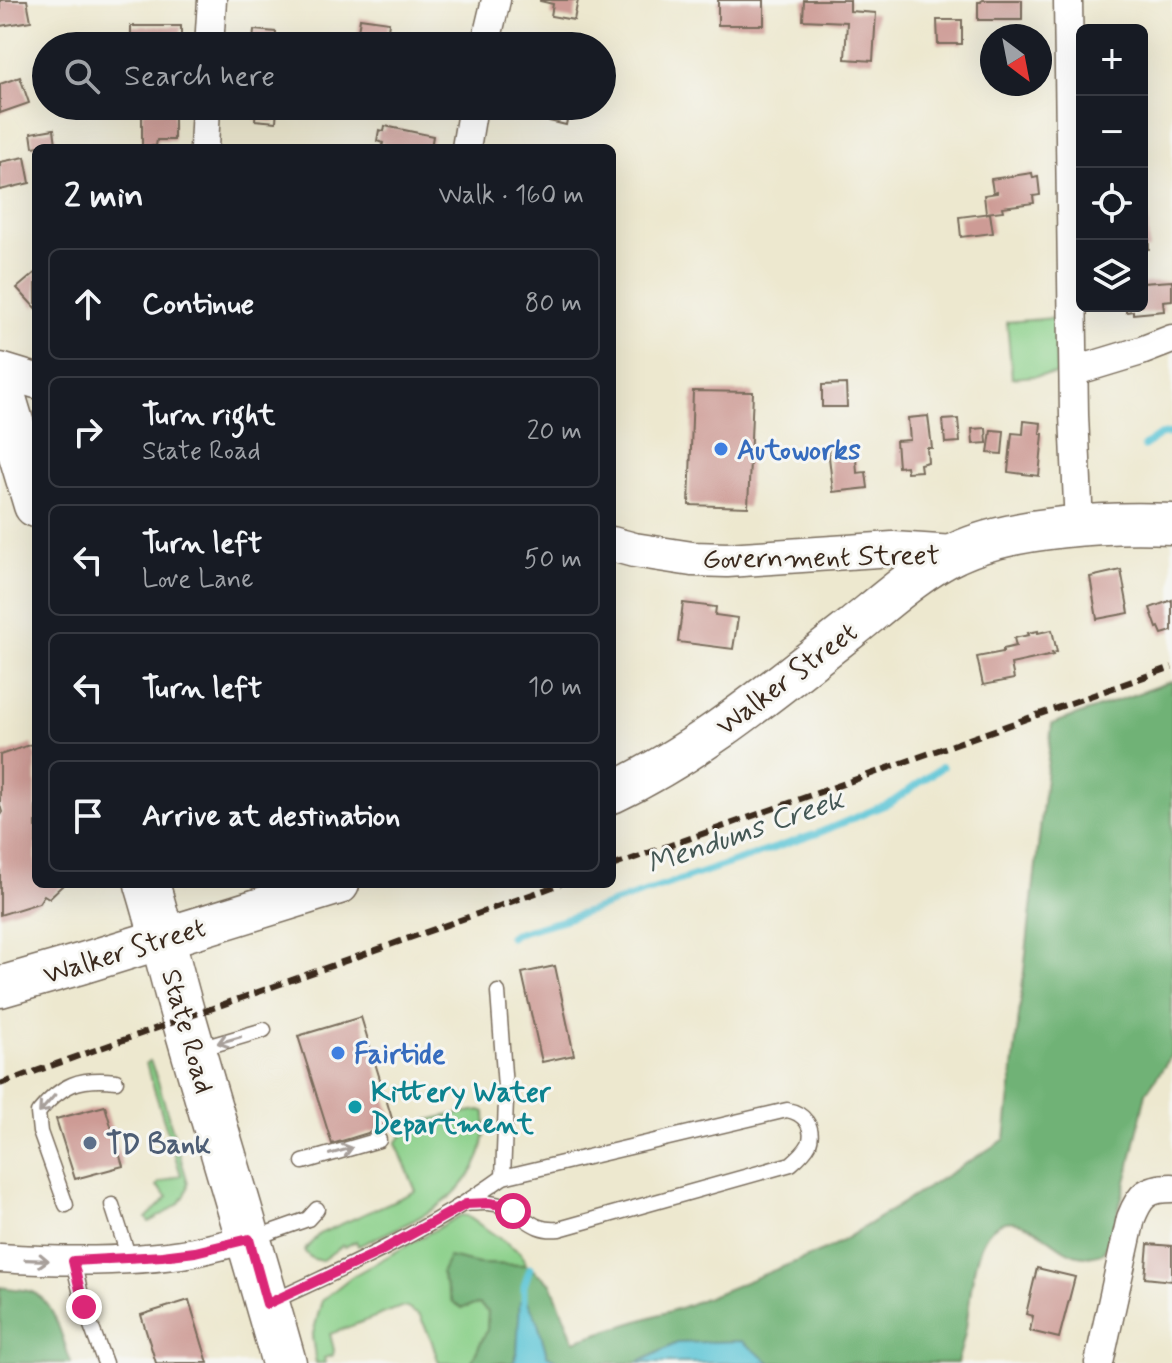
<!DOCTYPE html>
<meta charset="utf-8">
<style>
body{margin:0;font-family:Mynerve,sans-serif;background:#242831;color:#f1f3f6}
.controls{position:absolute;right:24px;top:24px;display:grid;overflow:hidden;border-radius:12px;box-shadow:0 8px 32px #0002}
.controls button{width:72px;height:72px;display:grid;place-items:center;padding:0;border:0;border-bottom:2px solid #363941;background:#171b24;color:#f1f3f6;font:40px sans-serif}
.compass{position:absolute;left:980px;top:24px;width:72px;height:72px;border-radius:50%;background:#171b24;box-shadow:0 8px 32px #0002;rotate:148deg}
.stop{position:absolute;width:24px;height:24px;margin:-18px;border:6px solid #db2777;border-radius:50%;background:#fff}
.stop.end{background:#db2777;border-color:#fff;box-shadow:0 2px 8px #0008}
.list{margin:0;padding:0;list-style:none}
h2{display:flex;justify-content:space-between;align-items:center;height:104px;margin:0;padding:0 32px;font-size:34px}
h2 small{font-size:26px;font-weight:400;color:#9ea1a6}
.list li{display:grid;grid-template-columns:52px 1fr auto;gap:24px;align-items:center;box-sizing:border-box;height:112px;margin:0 16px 16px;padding:0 16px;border:2px solid #363941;border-radius:12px}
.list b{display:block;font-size:30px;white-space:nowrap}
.list p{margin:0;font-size:26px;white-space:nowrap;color:#9ea1a6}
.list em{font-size:26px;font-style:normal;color:#9ea1a6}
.icon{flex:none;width:44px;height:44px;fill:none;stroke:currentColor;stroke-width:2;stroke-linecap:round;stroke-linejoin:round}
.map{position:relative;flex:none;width:1172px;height:1363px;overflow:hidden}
.search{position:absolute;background:#171b24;box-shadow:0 8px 32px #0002;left:32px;top:32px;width:584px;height:88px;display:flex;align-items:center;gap:20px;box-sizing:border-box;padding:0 28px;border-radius:44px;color:#9ea1a6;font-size:30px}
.panel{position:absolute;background:#171b24;box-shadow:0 8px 32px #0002;left:32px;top:144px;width:584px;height:744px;border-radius:12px}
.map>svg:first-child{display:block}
</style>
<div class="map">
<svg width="1172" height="1363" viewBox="0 0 1172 1363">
<rect width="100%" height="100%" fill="#f6f6f2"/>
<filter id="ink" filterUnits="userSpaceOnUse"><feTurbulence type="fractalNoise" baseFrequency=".0125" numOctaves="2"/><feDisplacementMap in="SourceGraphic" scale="16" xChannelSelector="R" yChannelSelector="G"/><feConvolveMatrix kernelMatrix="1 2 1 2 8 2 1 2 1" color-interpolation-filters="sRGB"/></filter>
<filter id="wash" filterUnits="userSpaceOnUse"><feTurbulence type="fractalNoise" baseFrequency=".006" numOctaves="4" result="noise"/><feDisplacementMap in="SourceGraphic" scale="32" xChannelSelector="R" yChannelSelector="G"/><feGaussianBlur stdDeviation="1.8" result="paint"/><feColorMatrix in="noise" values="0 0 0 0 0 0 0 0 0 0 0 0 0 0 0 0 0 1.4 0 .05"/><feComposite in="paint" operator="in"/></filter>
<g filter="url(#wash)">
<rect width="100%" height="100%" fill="#ede8cf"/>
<g fill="#8bd08a" stroke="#637d54" stroke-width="2">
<polygon points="1053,318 1057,374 1012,378 1007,322"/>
<path d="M150 1061 157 1078 188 1183C188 1205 165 1212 149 1222L146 1218 168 1197 157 1186 159 1183 181 1175 146 1063Z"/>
<path d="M480 1110 485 1112C492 1194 419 1218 358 1246L356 1241 345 1247 343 1245 321 1261 311 1258 304 1251 319 1234 416 1191 396 1143C414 1117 451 1115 480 1110Z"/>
<polygon points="461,1215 467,1216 521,1253 526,1265 479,1264 449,1258 462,1308 479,1304 488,1312 487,1330 471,1363 439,1363 431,1339 420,1316 407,1308 401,1307 330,1334 334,1350 333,1355 324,1358 325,1363 316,1363 312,1337 322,1300 351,1277"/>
</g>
<g fill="#70b276" stroke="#566e4a" stroke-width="2">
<path d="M1172 681V1055L1146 1093 1128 1174 1113 1231 1103 1253C1098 1254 1090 1256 1085 1256 1065 1255 1052 1239 1036 1230 974 1194 973 1282 967 1320 966 1335 961 1349 957 1363H771L741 1341 677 1343 637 1363H561L547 1355 537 1320 527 1300 520 1301 517 1354 513 1363H471L487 1330 488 1312 479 1304 462 1308 452 1301 441 1273 449 1257 479 1264 526 1265 551 1283 574 1341 683 1307 832 1247 1005 1139 1052 724Z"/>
<path d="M0 1287C10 1289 22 1289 32 1292 55 1300 63 1342 71 1363H0Z"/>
</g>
<g fill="#5bc5d6" stroke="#4b787a" stroke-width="2">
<polygon points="527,1300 537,1320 547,1355 561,1363 513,1363 517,1354 520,1301"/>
<polygon points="742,1341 771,1363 637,1363 677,1343"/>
</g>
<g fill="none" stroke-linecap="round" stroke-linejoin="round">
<g stroke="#5bc5d6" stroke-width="7">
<polyline points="1144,446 1160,435 1172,433"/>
<polyline points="510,937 514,934 563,920 816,834 892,802 942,767"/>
<polyline points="524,1307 524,1286 530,1268"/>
</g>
</g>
<g id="blocks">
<g fill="#cd9b95">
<polygon points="0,0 27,0 31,21 0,26"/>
<polygon points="540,0 578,0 574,20 551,16 553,4 540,1"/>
<rect x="718" y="0" width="46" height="25"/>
<polygon points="804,0 850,0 850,11 876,13 873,61 845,59 847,22 803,20"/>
<polygon points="982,0 1022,0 1022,20 978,20 978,2 981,2"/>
<polygon points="360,18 389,22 386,46 356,46"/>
<polygon points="937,20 962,20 962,44 938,44"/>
<rect x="131" y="26" width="50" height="20"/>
<polygon points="254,30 276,32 275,46 239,46 239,42 253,43"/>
<polygon points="20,77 29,103 0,113 0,84"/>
<polygon points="256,106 277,106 276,122 255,120"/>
<polygon points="358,106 392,106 390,117 365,113 366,110 358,109"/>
<polygon points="527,106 570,107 566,125 524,115"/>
<polygon points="142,111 174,111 174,140 157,140 156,146 142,146"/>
<polygon points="385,126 433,136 431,148 382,148 383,143 377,141 379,130 384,131"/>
<polygon points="54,129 56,144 33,147 31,133"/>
<polygon points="25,157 30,183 0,190 0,162"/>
<polygon points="1032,173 1033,178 1038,177 1040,195 1033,196 1034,203 1002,207 1003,211 986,213 984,195 997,193 997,191 993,192 991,179"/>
<polygon points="990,213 993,233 961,237 959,217"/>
<polygon points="1148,215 1149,249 1142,250 1142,216"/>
<polygon points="36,272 36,309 17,288"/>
<polygon points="1172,281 1172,300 1163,301 1164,311 1133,314 1133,311 1126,312 1126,306 1142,306 1142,283"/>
<polygon points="846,384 847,407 822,407 822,385"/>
<polygon points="693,391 753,392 748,507 689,505"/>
<polygon points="928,416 932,448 927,448 928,462 920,464 921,471 907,472 906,466 898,467 896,441 910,440 908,418"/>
<polygon points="958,419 960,442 945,443 943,420"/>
<polygon points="1024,421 1041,423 1040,434 1043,434 1039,476 1008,472 1012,433 1023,434"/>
<polygon points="986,428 987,443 973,444 972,429"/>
<polygon points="991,430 1004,431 1002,454 988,453"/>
<polygon points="855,444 857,473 866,472 868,488 833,492 828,448"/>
<polygon points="1121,570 1129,613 1097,619 1090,577"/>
<polygon points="1172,600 1172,631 1162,634 1159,627 1157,628 1150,608"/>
<polygon points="683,603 716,607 715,615 738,618 733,649 678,642"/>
<polygon points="1052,630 1057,652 1052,653 1053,655 1011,664 1014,679 983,685 977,657 1003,652 1003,649 1016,646 1014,638 1029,635 1028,633 1038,631 1038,633"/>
<polygon points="32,744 36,754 36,884 64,884 49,898 44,895 39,903 0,915 0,815 2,812 0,805 0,755"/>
<polygon points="555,966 574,1055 542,1062 522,973"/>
<polygon points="361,1017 394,1125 332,1144 298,1036"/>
<polygon points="105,1106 123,1166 75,1179 56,1119"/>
<polygon points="1148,1244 1172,1246 1172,1281 1145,1278"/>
<polygon points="1037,1268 1075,1277 1059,1338 1030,1331 1033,1316 1026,1314"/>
<polygon points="189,1300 208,1363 156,1363 141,1315"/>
</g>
</g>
</g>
<g filter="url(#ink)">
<use href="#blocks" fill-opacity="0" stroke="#796c5c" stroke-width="2"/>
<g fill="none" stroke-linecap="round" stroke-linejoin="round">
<g stroke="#796c5c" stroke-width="17">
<g id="service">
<polyline points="498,992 506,1101 503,1177"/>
<polyline points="196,1050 264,1030"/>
<polyline points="303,1162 379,1140"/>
<path d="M66 1205 40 1132 38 1113C61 1084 80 1077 116 1081"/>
<polyline points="112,1205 129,1258"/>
<polyline points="254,1238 308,1219 317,1209"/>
<polyline points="73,1261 84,1307 105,1363"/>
<path d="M271 1302C352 1265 431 1229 503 1177L787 1110C804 1113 815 1127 809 1144 805 1152 798 1158 791 1164L559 1229C533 1232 526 1216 505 1207 492 1201 479 1203 466 1204"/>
</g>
</g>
<g stroke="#796c5c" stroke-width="31">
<g id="minor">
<polyline points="1068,0 1074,415 1079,526"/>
<polyline points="209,46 212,0"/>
<polyline points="485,46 496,0"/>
<polyline points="204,148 206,106"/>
<polyline points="466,148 473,106"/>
<polyline points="1075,371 1141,351 1172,339"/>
<path d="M0 1258C64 1262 131 1263 194 1252 213 1248 231 1243 249 1239"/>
<path d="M1099 1363 1131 1218C1140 1195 1147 1188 1172 1188"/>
</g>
</g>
<g stroke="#796c5c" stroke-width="37">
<g id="tertiary">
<polyline points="0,370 36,381"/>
<polyline points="612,544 634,550 692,559 727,560 893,549 954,553"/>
</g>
</g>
<g stroke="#796c5c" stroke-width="43">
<g id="secondary">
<path d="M612 793C701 751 775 688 852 628 882 604 922 568 956 553 1012 526 1110 521 1172 524"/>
<polyline points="0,987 80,964 339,884"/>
</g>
</g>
<g stroke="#796c5c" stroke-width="47">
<g id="primary">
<polyline points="0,385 36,505"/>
<path d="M147 884C161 929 171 974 184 1019 217 1134 252 1248 284 1363"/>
</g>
</g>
<use href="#service" stroke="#fff" stroke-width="14"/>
<use href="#minor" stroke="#fff" stroke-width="28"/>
<use href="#tertiary" stroke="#fff" stroke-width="34"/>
<use href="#secondary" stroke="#fff" stroke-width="40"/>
<use href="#primary" stroke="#fff" stroke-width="44"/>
<g stroke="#3b2a1e" stroke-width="6" stroke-dasharray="12 6" stroke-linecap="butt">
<polyline points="612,866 1172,667"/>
<polyline points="0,1084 561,884"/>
</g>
</g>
<defs><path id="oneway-shaft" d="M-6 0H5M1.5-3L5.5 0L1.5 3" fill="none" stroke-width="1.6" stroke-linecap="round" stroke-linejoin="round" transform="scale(2)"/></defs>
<g stroke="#a79f9a">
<use href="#oneway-shaft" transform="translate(229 1040) rotate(164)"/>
<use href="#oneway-shaft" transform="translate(47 1104) rotate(131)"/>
<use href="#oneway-shaft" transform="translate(341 1151) rotate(-16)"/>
<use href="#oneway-shaft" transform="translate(37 1260) rotate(2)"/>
</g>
</g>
<g fill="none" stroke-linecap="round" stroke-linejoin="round" filter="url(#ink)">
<polyline stroke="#db2777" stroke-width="10" points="84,1307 73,1261 162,1256 195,1252 249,1239 267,1304 377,1253 466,1204 489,1203 502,1205 513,1211"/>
</g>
<g fill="#3f7fe0" stroke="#f6f6f2" stroke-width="3">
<circle cx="721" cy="449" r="8"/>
<circle cx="338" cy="1053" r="8"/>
</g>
<circle fill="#0f9aa8" stroke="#f6f6f2" stroke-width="3" cx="355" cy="1107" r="8"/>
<circle fill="#5c6f8a" stroke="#f6f6f2" stroke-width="3" cx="90" cy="1143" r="8"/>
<g text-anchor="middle" stroke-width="6" stroke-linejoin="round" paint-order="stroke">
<g font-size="28" font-weight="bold" fill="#366cbe" stroke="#f6f6f2" text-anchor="start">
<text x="737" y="459">Autoworks</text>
<text x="354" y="1063">Fairtide</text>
</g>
<g font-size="28" fill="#3b2a1e" stroke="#f6f6f2">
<text transform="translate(821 556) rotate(-1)" y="10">Government Street</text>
<text transform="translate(786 678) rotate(-37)" y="10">Walker Street</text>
<text transform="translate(124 950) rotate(-17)" y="10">Walker Street</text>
<text transform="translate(189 1031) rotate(74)" y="10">State Road</text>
</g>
<g font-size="28" font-weight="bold" fill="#0d838f" stroke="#f6f6f2" text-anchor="start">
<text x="371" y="1101">Kittery Water<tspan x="371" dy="32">Department</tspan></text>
</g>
<g font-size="28" font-weight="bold" fill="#4e5e75" stroke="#f6f6f2" text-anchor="start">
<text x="106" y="1153">TD Bank</text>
</g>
<g font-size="30" font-style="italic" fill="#455855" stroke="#f6f6f2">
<text transform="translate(745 831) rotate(-19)" y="10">Mendums Creek</text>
</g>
</g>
</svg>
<div class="controls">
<button>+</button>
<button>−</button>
<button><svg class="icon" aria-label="locate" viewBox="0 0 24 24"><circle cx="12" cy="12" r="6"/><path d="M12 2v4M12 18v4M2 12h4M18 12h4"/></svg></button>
<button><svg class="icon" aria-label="layers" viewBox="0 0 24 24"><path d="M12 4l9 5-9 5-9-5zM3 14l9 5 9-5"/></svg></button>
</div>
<svg class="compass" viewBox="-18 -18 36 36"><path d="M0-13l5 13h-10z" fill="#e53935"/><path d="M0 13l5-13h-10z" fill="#9ea1a6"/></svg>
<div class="stop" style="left:513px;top:1211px"></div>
<div class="stop end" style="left:84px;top:1307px"></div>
<div class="search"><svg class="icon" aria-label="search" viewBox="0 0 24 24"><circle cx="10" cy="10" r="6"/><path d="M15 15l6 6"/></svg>Search here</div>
<section class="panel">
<h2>2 min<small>Walk · 160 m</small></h2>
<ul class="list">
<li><svg class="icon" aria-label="ahead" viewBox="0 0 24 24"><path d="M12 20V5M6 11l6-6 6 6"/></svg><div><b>Continue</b></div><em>80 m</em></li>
<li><svg class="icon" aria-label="right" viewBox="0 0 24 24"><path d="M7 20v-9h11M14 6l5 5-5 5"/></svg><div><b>Turn right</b><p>State Road</p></div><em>20 m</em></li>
<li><svg class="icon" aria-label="left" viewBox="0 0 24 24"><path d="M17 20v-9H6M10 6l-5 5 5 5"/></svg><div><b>Turn left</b><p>Love Lane</p></div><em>50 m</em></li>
<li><svg class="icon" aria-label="left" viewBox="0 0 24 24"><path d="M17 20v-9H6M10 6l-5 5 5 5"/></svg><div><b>Turn left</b></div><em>10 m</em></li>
<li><svg class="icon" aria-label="arrive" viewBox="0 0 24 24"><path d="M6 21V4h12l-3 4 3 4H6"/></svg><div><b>Arrive at destination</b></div></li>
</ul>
</section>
</div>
